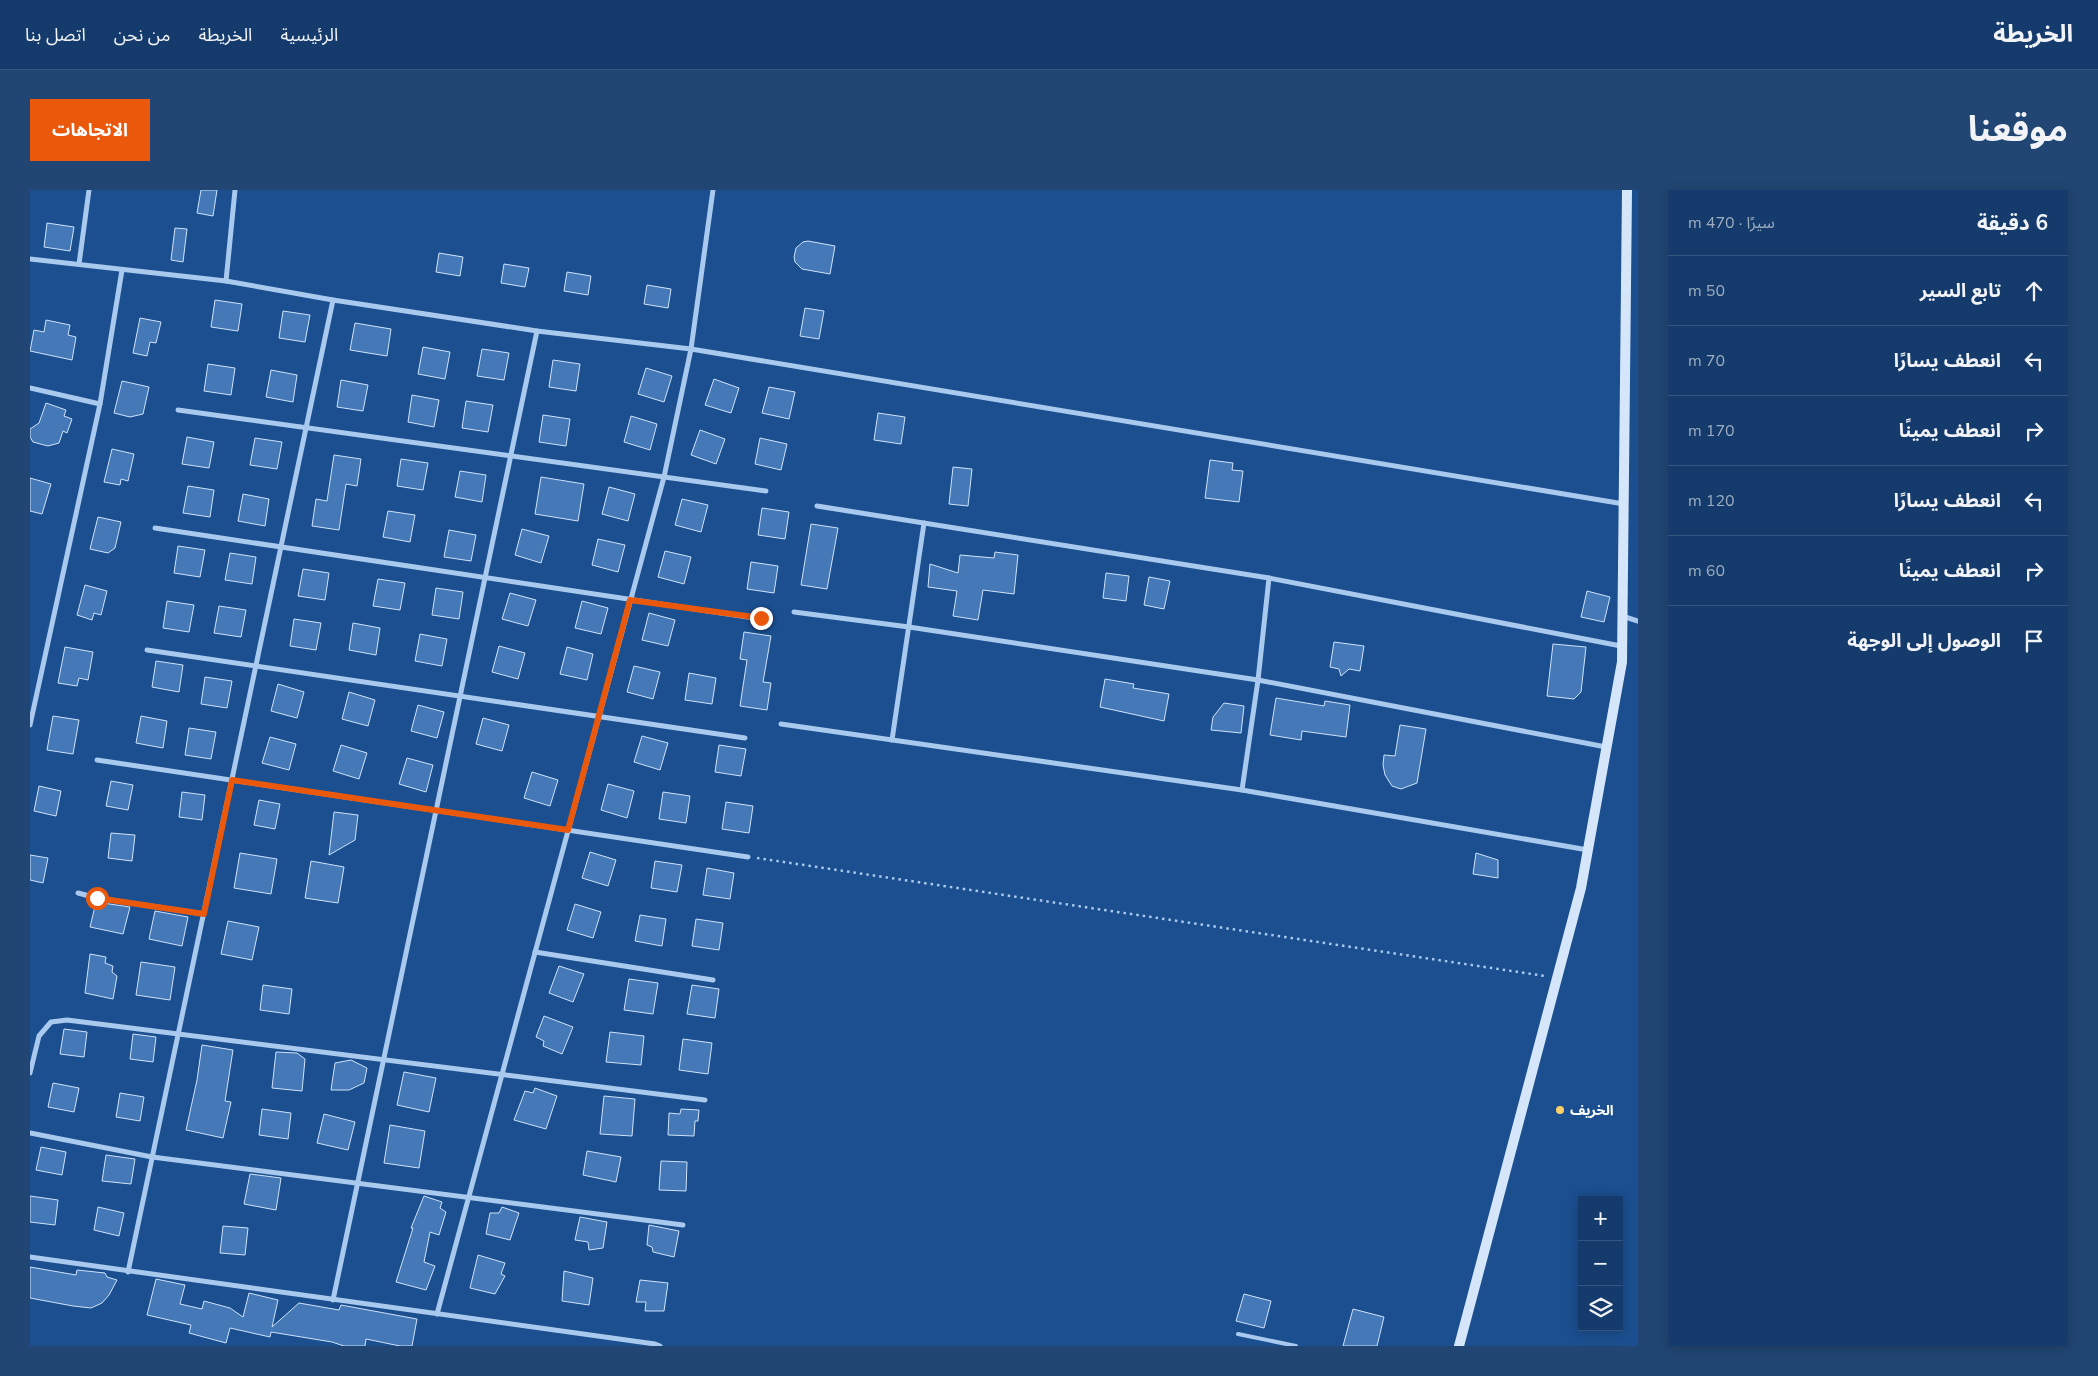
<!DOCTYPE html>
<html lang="ar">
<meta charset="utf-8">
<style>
body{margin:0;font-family:"Nunito Sans","Noto Sans Arabic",sans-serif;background:#214673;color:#f1f3f6;direction:rtl}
.controls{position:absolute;right:15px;bottom:15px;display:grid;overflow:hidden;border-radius:0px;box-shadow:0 2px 12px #0003}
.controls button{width:45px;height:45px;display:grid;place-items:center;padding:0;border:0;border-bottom:1px solid #33557e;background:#143b6b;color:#f1f3f6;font:25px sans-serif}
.stop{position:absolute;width:15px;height:15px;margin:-11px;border:4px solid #ea580c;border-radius:50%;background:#fff}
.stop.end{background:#ea580c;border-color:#fff;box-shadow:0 1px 5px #0008}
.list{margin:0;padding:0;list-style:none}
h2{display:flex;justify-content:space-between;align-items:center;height:65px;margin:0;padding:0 20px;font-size:21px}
h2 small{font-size:16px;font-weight:400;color:#9dadc1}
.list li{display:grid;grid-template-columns:32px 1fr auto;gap:15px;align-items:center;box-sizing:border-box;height:70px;padding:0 20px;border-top:1px solid #33557e}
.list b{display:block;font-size:19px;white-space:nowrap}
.list em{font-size:16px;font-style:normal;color:#9dadc1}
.icon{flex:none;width:28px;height:28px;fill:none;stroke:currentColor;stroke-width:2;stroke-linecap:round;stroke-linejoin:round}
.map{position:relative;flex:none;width:1608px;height:1156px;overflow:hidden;direction:ltr;border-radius:0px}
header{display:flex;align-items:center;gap:30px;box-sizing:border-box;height:70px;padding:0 25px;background:#143b6b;border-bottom:1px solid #33557e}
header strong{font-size:24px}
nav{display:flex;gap:28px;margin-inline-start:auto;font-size:18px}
.intro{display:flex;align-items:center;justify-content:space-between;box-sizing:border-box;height:120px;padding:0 30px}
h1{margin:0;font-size:35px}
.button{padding:12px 22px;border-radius:0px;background:#ea580c;color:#fff;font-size:18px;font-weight:700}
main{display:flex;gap:30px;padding:0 30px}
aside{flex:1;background:#143b6b;border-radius:0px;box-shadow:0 2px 12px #0003}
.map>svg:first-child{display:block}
</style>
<header>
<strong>الخريطة</strong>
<nav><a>الرئيسية</a><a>الخريطة</a><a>من نحن</a><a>اتصل بنا</a></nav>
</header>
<div class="intro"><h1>موقعنا</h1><a class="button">الاتجاهات</a></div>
<main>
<aside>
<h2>6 دقيقة<small>سيرًا · 470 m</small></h2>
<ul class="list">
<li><svg class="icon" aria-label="ahead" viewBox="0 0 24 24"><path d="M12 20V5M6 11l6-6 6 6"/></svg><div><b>تابع السير</b></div><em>50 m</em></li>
<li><svg class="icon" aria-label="left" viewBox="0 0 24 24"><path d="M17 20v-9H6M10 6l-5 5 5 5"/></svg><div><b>انعطف يسارًا</b></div><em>70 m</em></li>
<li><svg class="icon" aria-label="right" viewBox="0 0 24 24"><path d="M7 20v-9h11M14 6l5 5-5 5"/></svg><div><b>انعطف يمينًا</b></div><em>170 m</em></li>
<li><svg class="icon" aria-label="left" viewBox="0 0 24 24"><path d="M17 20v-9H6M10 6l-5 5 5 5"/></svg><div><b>انعطف يسارًا</b></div><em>120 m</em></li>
<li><svg class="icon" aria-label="right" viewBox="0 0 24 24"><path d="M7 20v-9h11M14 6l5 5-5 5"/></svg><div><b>انعطف يمينًا</b></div><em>60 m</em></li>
<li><svg class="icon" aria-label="arrive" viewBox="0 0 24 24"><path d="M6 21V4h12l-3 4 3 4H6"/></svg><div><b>الوصول إلى الوجهة</b></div></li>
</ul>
</aside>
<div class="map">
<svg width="1608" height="1156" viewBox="0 0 1608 1156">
<rect width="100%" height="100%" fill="#1b4f8f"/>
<g fill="#4478b7" stroke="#cfe3fa">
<polygon points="171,0 187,0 183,26 167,23"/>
<polygon points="17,33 44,37 40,61 14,57"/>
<polygon points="145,38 157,39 153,72 141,70"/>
<polygon points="778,51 805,56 800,84 772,79 765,72 764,67 766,58 773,52"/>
<polygon points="409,63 433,67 430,86 406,82"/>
<polygon points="474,74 499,78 495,97 471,93"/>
<polygon points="537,82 561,86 558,105 534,101"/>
<polygon points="617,95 641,99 638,118 614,114"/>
<polygon points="185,110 212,114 208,141 181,137"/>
<polygon points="775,118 794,121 789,149 770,146"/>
<polygon points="253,121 280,125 275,152 249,148"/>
<polygon points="110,128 131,132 126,153 120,152 117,166 103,163"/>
<polygon points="16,130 40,135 38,145 46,147 42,170 0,161 4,140 14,142"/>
<polygon points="325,133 361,139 357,166 320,160"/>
<polygon points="393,157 420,162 415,189 388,184"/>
<polygon points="452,159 479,163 474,190 447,186"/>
<polygon points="523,170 550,174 546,201 519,197"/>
<polygon points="178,174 205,178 201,205 174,201"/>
<polygon points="616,178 642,186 634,212 608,204"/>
<polygon points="241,180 267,185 263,212 236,207"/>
<polygon points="684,189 709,198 701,223 675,215"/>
<polygon points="311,190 338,195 333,221 307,217"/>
<polygon points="92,191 119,197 113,224 100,227 84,223"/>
<polygon points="739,197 765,202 759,229 732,223"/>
<polygon points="382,205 409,210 404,237 378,232"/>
<polygon points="436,211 463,215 458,242 432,238"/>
<polygon points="16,213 36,220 34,226 42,229 37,243 33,241 29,253 18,256 3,252 0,247 0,239 9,233"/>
<polygon points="848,223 875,227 871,254 844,250"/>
<polygon points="513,225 540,229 536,256 509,252"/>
<polygon points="601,226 627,234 620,260 594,252"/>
<polygon points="670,240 695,249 686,274 661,265"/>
<polygon points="157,247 184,252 179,278 152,274"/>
<polygon points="225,248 252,252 247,279 220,275"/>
<polygon points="730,248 757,254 751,280 725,274"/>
<polygon points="82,259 104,264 98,291 91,289 90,295 74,292"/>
<polygon points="304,265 331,269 327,296 316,294 309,340 282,336 286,309 297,311"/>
<polygon points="371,269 398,273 393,300 367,296"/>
<polygon points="1180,270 1203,273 1202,280 1213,281 1209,312 1175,308"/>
<polygon points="923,277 942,279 938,316 919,314"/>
<polygon points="430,281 456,285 452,312 425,307"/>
<polygon points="511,287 554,294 548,331 505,324"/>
<polygon points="0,288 21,294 12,324 0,321"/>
<polygon points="158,296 184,300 180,327 153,323"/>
<polygon points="579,297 605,304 598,331 572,324"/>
<polygon points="213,304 239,309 235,336 208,331"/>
<polygon points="652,309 678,315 671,342 645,335"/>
<polygon points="732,318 759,322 755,349 728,345"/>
<polygon points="358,321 385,325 380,352 353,347"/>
<polygon points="68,327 91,332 85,358 78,363 60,359"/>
<polygon points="781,334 808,338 797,399 771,395"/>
<polygon points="492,339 519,346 511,373 485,365"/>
<polygon points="419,340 446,345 441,371 414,367"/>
<polygon points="568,349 595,355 588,382 562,375"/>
<polygon points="148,356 175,360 170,387 144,383"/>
<polygon points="635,361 661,367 654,394 628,387"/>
<polygon points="965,362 988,365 984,404 953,400 948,430 923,426 927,401 898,397 900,374 928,383 930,365 964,368"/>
<polygon points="200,363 226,367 222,394 195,390"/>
<polygon points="721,372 748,376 744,403 717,399"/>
<polygon points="273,379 299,383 295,410 268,406"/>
<polygon points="1076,383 1099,386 1096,411 1073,408"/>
<polygon points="1119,387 1140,391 1134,419 1114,415"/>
<polygon points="348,389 375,393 370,420 343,416"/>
<polygon points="55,395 77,401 71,425 64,423 62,430 47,425"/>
<polygon points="406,398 433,402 429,429 402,425"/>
<polygon points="1557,401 1580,407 1574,432 1551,427"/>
<polygon points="480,403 506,410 498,436 472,429"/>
<polygon points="137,411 164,415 159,442 133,438"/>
<polygon points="552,411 578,418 571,444 545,438"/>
<polygon points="189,416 216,420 211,447 184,443"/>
<polygon points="619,423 645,430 638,456 612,450"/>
<polygon points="264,429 291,433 286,460 260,456"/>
<polygon points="323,433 350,438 346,465 319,460"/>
<polygon points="714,442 741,446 733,492 741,493 737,520 710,516 717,470 710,469"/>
<polygon points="390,444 417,449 412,476 385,471"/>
<polygon points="1304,452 1334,456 1330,481 1319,479 1311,486 1309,479 1300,477"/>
<polygon points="1523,454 1556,457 1551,502 1544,509 1517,506"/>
<polygon points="469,456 495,463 488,489 462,482"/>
<polygon points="35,457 63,462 58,490 49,488 47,496 28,493"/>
<polygon points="537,457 563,464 557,490 530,484"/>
<polygon points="126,471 153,475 149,502 122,497"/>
<polygon points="604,476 630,482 623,509 597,502"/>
<polygon points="659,483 686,488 682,514 655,510"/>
<polygon points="175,487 202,491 197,518 171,514"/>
<polygon points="1075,489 1104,494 1103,498 1139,504 1134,531 1070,517"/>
<polygon points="248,494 274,502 267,528 241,521"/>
<polygon points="319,502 345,510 338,536 312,529"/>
<polygon points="1246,508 1294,516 1295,511 1320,515 1316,547 1272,541 1271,550 1240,545"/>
<polygon points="1194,513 1214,516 1211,543 1181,540 1183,527"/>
<polygon points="388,515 414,522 407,548 381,541"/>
<polygon points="23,526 49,530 43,564 17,560"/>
<polygon points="111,526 137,531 133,558 106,553"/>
<polygon points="453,528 479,535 472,561 446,554"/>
<polygon points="1370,535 1396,539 1387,593 1371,599 1362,596 1355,585 1353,575 1354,565 1365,566"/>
<polygon points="159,538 186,542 181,569 155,565"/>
<polygon points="612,546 638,553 630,580 604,572"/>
<polygon points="240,547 266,554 259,580 232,573"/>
<polygon points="311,555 337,563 329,589 303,581"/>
<polygon points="689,555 716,559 711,586 685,582"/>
<polygon points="377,568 403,575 396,602 369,594"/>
<polygon points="502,582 528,590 520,616 494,608"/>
<polygon points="81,591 103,595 98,620 76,616"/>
<polygon points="578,594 604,601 597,628 571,620"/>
<polygon points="9,596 31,601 26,626 4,621"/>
<polygon points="152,602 175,605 172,630 149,627"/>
<polygon points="633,602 660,606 656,633 629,629"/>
<polygon points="229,610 250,614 245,639 224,635"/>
<polygon points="696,612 723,616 719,643 692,639"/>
<polygon points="304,622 328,625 325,650 299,665"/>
<polygon points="81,643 105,645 102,671 78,668"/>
<polygon points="560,662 586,670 578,696 552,688"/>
<polygon points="210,663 247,669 241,704 204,698"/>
<polygon points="1446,663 1468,670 1468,688 1443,684"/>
<polygon points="0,665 18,668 13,693 0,690"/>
<polygon points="281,671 314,677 308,713 275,708"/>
<polygon points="625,671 652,675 647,702 621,698"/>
<polygon points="677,678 704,683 700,709 673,705"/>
<polygon points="66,712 100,717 93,744 60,737"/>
<polygon points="545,714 571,722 563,748 537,740"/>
<polygon points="125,721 158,727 152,756 119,749"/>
<polygon points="610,725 636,729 632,756 605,751"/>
<polygon points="666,729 693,733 689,760 662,756"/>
<polygon points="198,731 229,737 222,770 191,764"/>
<polygon points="60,764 76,767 75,773 83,776 82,782 87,786 83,809 55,803"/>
<polygon points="111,772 145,777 140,810 106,805"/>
<polygon points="529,776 554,784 543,812 519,803"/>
<polygon points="599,789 628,793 623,824 594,820"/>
<polygon points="233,795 262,799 259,824 230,820"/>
<polygon points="662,795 689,799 685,828 657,824"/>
<polygon points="514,826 543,837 532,864 513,856 514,851 506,847"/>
<polygon points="34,839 57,842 54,867 30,864"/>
<polygon points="580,842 614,846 611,875 576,872"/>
<polygon points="103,844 126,847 123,872 100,869"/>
<polygon points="653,849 682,853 678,884 649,880"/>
<polygon points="172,855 203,860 195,911 201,912 193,948 156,940 167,890"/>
<polygon points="246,862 267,863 275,869 272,901 242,898"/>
<polygon points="321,870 337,878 334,893 319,900 301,900 305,873"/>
<polygon points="374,882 406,888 399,922 367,915"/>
<polygon points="23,893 49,898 44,922 18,917"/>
<polygon points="505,898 527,906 516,939 484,930 495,901 503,903"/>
<polygon points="90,903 114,907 110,931 86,927"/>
<polygon points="574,906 605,909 602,946 570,944"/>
<polygon points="232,919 261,923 258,949 229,945"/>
<polygon points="651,919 669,920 668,931 665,931 664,946 638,945 639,923 650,924"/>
<polygon points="294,924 325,932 318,960 287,953"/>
<polygon points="360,935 395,941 389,978 354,973"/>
<polygon points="11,957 36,962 32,985 6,980"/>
<polygon points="557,961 591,967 586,992 553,985"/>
<polygon points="76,965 105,969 101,994 72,991"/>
<polygon points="631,971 657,972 656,1001 629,1000"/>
<polygon points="220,984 251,988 246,1020 214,1014"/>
<polygon points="0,1006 28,1010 25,1035 0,1032"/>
<polygon points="394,1006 412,1012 410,1018 416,1022 409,1045 400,1042 394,1072 405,1076 396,1100 366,1092 383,1038 381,1038"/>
<polygon points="68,1017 94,1023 89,1046 64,1040"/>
<polygon points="472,1017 489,1023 480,1050 456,1044 460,1023 469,1023"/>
<polygon points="550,1027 577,1032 573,1058 559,1060 558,1052 545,1050"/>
<polygon points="619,1035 649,1041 644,1067 623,1062 622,1057 617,1055"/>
<polygon points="193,1036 218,1038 215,1065 190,1063"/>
<polygon points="448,1065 475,1073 471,1084 475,1086 465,1104 440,1098"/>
<polygon points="0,1077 46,1085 47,1080 75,1083 77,1087 87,1090 79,1105 72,1113 61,1118 43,1116 0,1108"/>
<polygon points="534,1081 563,1088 559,1115 532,1111"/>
<polygon points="126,1089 155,1095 150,1114 172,1119 174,1111 200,1118 213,1127 219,1103 248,1110 242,1137 269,1113 309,1120 311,1115 387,1129 382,1156 370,1156 336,1149 335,1156 314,1156 302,1152 241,1142 240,1147 200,1138 196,1153 159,1143 161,1135 117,1125"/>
<polygon points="610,1090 638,1093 634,1121 615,1121 616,1112 606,1112"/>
<polygon points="1214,1104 1241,1111 1234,1138 1206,1131"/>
<polygon points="1323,1119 1354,1127 1347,1156 1313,1156"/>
</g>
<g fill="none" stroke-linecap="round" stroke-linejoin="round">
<polyline stroke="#a9c9ee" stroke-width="2.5" stroke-dasharray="2.5 4" stroke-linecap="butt" points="727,668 1515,786"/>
<polyline stroke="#a9c9ee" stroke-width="4" points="1208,1144 1266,1156"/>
<g stroke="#a9c9ee" stroke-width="5">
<polyline points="0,69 196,91 303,110 507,141 661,159 1594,314"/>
<polyline points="49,74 59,0"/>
<polyline points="196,91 205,0"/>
<polyline points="0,198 70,214"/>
<polyline points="148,220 736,301"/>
<polyline points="787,316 1239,388 1591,456"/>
<polyline points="125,338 731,429"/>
<polyline points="764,422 879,437 1228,490 1576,557"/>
<polyline points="1592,426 1608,431"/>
<polyline points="117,460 715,548"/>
<polyline points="751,534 1212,600 1558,660"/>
<polyline points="0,535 70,214 92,80"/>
<polyline points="862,550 894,333"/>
<polyline points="67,570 718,667"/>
<polyline points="1212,600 1228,490 1239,388"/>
<polyline points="48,703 67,708 174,724"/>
<polyline points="505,762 683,790"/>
<polyline points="0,883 9,846 21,832 37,830 675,910"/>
<polyline points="0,943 122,967 653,1035"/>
<polyline points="0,1067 625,1154 630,1156"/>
<polyline points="98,1082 303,110"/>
<polyline points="303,1110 507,141"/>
<polyline points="407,1124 634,287 661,159 683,0"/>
</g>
<polyline stroke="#d6e6fa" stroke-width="10" points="1429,1156 1551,698 1592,472 1597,0"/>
</g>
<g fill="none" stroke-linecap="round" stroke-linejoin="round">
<polyline stroke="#ea580c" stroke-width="6" points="67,708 174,724 202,590 538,640 600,410 731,428"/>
</g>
<circle fill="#ffd166" stroke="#1b4f8f" stroke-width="2" cx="1530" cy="920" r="5"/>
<g text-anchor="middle" stroke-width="4" stroke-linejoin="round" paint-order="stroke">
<g font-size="14" font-weight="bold" fill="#fff" stroke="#1b4f8f" text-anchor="start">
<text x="1540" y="925">الخريف</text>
</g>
</g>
</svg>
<div class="controls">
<button>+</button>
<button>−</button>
<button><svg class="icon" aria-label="layers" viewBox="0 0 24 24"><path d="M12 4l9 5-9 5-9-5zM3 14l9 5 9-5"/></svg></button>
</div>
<div class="stop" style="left:67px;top:708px"></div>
<div class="stop end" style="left:731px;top:428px"></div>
</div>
</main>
